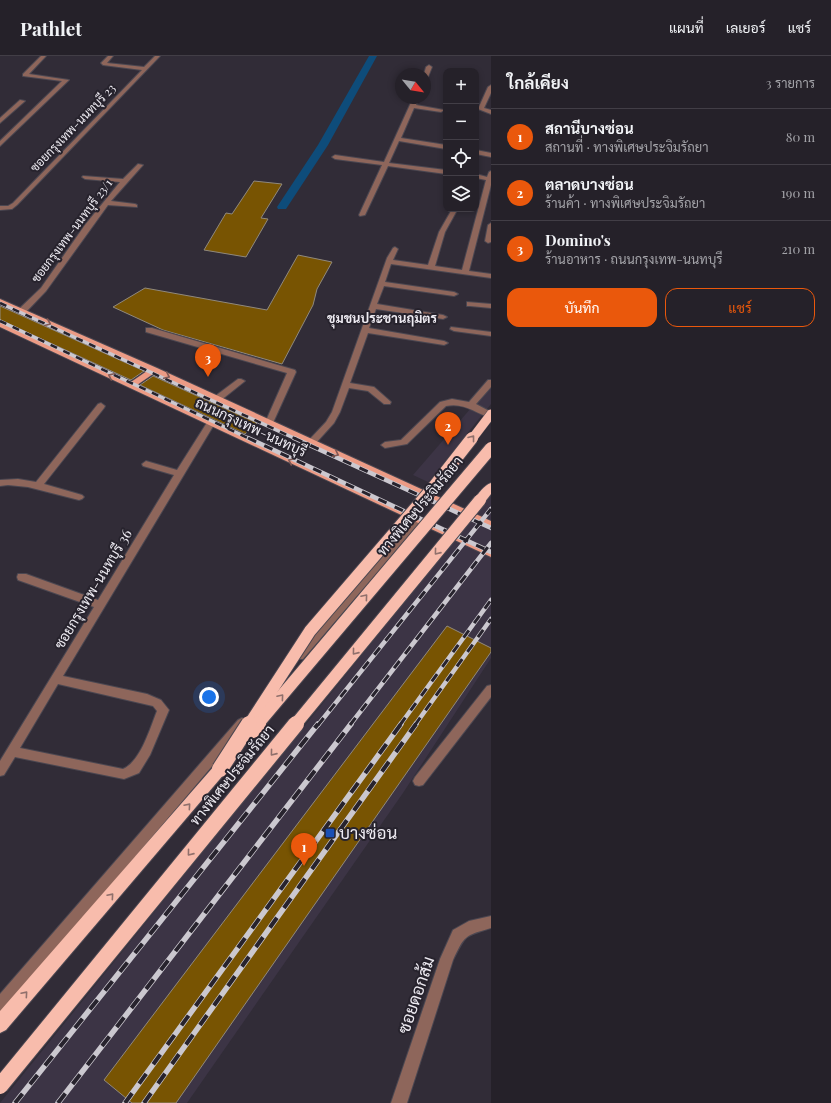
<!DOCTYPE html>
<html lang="th">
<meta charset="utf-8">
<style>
body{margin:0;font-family:"Playfair Display",Sarabun,serif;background:#312e35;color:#f1f3f6}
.controls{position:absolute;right:12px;top:12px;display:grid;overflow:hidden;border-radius:8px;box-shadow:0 2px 6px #0003}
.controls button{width:36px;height:36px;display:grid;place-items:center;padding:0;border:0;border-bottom:1px solid #423e46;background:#252129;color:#f1f3f6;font:20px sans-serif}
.compass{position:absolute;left:395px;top:12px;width:36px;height:36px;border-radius:50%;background:#252129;box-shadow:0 2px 6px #0003;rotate:120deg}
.you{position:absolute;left:209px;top:641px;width:14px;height:14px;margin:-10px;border:3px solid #fff;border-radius:50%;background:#1a73e8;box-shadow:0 0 0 6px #1a73e833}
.badge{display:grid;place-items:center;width:26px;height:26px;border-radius:50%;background:#ea580c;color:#fff;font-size:13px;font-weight:700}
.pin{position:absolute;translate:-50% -33px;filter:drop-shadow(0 1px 2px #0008)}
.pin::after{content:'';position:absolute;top:21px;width:14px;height:12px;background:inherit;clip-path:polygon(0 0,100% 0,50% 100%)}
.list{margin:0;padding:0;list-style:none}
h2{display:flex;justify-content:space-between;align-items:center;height:52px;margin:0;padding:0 16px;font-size:17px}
h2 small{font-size:13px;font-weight:400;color:#a3a3a8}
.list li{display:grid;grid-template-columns:26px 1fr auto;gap:12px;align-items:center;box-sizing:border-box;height:56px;padding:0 16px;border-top:1px solid #423e46}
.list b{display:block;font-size:15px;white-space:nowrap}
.list p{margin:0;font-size:13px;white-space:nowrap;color:#a3a3a8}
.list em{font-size:13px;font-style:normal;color:#a3a3a8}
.actions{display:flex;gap:8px;padding:12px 16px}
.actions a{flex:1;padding:9px 0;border:1px solid #ea580c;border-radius:12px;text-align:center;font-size:14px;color:#ea580c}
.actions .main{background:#ea580c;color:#fff}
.icon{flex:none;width:22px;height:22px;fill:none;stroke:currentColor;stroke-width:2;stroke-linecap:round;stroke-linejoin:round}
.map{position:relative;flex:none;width:491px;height:1047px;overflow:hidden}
header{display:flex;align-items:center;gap:24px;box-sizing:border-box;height:56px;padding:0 20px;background:#252129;border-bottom:1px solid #423e46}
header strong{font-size:19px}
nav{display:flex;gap:22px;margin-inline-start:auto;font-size:14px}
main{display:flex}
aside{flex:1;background:#252129}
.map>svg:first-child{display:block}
</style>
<header>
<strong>Pathlet</strong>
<nav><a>แผนที่</a><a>เลเยอร์</a><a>แชร์</a></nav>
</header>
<main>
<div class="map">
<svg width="491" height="1047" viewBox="0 0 491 1047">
<rect width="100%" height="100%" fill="#312c37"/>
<g fill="#3c3445">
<polygon points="491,329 491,348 428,426 413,419"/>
<polygon points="491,439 491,602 403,737 187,1047 0,1047"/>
</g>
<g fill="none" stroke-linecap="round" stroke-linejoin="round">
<polygon fill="#0e4c7a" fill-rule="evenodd" points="369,0 377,0 328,89 286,153 278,153 277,151 318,89"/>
</g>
<g fill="#785402" stroke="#90897d">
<polygon points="254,125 282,128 261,162 268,163 246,201 204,194 226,157 232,158"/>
<polygon points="298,199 332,206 317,233 313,249 282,308 163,274 113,251 145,232 267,254"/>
<polygon points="0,250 18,258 144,315 131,324 0,264"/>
<polygon points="153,320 257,367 245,378 140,329"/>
<polygon points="447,570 491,592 491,596 176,1047 132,1047 104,1024"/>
</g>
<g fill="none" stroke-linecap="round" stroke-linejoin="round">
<g stroke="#4b4751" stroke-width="2">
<g id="minor">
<polygon points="41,0 46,0 29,18 69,24 0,90 0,85 62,25 23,20 23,18"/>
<polygon points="108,0 113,0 107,7 144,11 155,0 160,0 17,149 12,153 0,154 0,150 8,150 13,147 142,14 103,9 101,7"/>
<polygon points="429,9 432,11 428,21 425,23 425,18 424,18 426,11"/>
<polygon points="491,29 491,37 484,52 491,54 491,58 478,53 488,31"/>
<polygon points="413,42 419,42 416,49 444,54 441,56 414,52 401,82 446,89 446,93 399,85 389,107 446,114 446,118 388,110 365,159 360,160 359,159 382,109 335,103 332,101 335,99 384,106"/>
<polygon points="20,44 25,45 0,67 0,62"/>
<polygon points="476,94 491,97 491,101 476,98"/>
<polygon points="138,108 143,109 111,145 135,148 137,149 137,151 108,149 46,235 25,257 19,257 19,253 41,232 85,169 120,126 85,123 82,121 83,120 123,123"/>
<polygon points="491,115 491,129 469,215 491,218 491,222 391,208 385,226 454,236 458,238 454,240 384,230 377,248 443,259 447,261 443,263 376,253 369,272 444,285 448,287 444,289 368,277 350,327 374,331 391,346 390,348 384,348 368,335 349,332 340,356 334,367 315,388 309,388 308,386 309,384 326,366 332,356 387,202 393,192 395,191 398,193 393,204 428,209 439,176 451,155 455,155 456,156 445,176 435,210 462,214 486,124 476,122 476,118 487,121 489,116"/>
<polygon points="491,167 491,186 488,187 485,185 488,169"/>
<polygon points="467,246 491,248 491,252 470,250 467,250"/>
<polygon points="451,271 491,276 491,280 454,275 450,273"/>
<polygon points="146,272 152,272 295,314 296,316 272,369 266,369 265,367 287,317 146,276"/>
<polygon points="238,323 241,323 245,325 220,345 214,345 214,341"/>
<path d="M488 324H491V331L476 348 491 356V362C475 357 464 346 446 350L407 388 385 392 381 389 385 386 401 384 440 346 452 343 469 346Z"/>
<polygon points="101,347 105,350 104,352 44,428 82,439 84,441 82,443 79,444 28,431 8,429 0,430 0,424 18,423 36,426 98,348"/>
<path d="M211 364 215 367 63 620 147 638 161 644 169 654 150 699 139 717 124 723 15 701 4 719 0 720V705L94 551 18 524 17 521 18 518H26L98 544 174 419 143 410 142 408 146 405 177 414 208 365ZM58 628 153 650 157 655C150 672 141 705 123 713L20 692Z"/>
<polygon points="420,463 423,464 425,466 423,468 356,541 303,603 295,603 294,600 295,597 348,535 417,464"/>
<polygon points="491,629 491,641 423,729 419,730 415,729 413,725 415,721 487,630"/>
<polygon points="242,662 246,664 248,667 246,670 5,954 0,956 0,938 238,664"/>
<path d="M491 860V872C464 880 465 879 453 904L407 1047H391L440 903 453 874 469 865Z"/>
</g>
</g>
<g stroke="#4b4751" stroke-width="2">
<polygon id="major" points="0,243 157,312 491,465 491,472 153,318 137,329 491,494 491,501 0,271 0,266 3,266 131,326 147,315 0,248"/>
</g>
<g stroke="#4b4751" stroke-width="2">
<g id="highway">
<path d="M491 427V438L484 447H476L474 444C478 438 484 429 491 427Z"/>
<polygon points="220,707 225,709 227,713 225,717 6,974 0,977 0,955 215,709"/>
</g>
</g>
<use href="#minor" fill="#8e665b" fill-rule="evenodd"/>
<use href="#major" fill="#ec9b85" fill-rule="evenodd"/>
<use href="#highway" fill="#f8bcac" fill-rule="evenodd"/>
<g stroke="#cbc8cf" stroke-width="3.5">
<g id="rail-far2">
<polyline points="0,247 296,383"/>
<polyline points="0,265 250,383"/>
</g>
</g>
<g stroke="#cbc8cf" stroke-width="4.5">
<g id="rail-far1">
<polyline points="248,382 491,496"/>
<polyline points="294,382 491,472"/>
<polyline points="318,669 491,453"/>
<polyline points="350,669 491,487"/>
<polyline points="400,669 491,544"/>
<polyline points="415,669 491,563"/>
</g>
</g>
<g stroke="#cbc8cf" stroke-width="5.5">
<g id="rail">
<polyline points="15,1047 318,668"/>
<polyline points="58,1047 351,668"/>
<polyline points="125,1047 401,668"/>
<polyline points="144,1047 416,668"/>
</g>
</g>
<use href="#rail-far2" stroke="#27232d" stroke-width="2.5" stroke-dasharray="7" stroke-linecap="butt"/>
<use href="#rail-far1" stroke="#27232d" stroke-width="3" stroke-dasharray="9" stroke-linecap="butt"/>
<use href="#rail" stroke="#27232d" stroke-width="4" stroke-dasharray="12" stroke-linecap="butt"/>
<g stroke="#4b4751" stroke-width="10" stroke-linecap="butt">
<polyline id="highway-bridge-far2" points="472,383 491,358"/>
</g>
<g stroke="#4b4751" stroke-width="14" stroke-linecap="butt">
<g id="highway-bridge-far1">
<polyline points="249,669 310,575 432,433 472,382"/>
<polyline points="257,669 491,392"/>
<polyline points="295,669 480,444"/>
</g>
</g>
<g stroke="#4b4751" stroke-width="18" stroke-linecap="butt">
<g id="highway-bridge">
<polyline points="253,674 258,668"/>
<polyline points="220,713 249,668"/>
<polyline points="0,1030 296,668"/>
</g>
</g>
<use href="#highway-bridge-far2" stroke="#f8bcac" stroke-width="9"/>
<use href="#highway-bridge-far1" stroke="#f8bcac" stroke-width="12"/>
<use href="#highway-bridge" stroke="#f8bcac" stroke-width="16"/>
</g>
<defs><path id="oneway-chevron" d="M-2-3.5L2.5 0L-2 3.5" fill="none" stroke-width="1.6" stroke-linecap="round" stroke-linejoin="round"/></defs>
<g stroke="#805955">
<use href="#oneway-chevron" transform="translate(48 267) rotate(23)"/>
<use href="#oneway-chevron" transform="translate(111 320) rotate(-155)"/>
<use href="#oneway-chevron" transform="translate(167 320) rotate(25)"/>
<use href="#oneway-chevron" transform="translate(336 398) rotate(25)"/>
<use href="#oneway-chevron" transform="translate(291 405) rotate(-155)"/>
</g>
<g stroke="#90706c">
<use href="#oneway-chevron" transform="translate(472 382) rotate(-52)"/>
<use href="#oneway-chevron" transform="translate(437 496) rotate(129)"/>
<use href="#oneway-chevron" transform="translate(365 541) rotate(-50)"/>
<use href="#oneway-chevron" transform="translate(355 596) rotate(129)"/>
<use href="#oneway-chevron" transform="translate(281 641) rotate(-50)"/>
<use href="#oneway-chevron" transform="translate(273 697) rotate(129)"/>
<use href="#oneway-chevron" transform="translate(188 750) rotate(-49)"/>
<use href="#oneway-chevron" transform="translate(190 797) rotate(129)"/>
<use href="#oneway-chevron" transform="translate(111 840) rotate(-49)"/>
<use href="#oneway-chevron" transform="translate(25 938) rotate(-49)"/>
</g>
<rect fill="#1a4fb4" stroke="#27232d" stroke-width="1.5" x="325" y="772" width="10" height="10" rx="2"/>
<g text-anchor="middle" stroke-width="4" stroke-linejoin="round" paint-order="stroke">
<g font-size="12" fill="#eeebf2" stroke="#27232d">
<text transform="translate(73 72) rotate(-46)" y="4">ซอยกรุงเทพ-นนทบุรี 23</text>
<text transform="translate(72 175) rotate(-53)" y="4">ซอยกรุงเทพ-นนทบุรี 23/1</text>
</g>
<g font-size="13" font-weight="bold" fill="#eeebf2" stroke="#27232d">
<text x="382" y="267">ชุมชนประชานฤมิตร</text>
</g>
<g font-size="14" fill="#eeebf2" stroke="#27232d">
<text transform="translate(251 371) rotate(25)" y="5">ถนนกรุงเทพ-นนทบุรี</text>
<text transform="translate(420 450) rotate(-50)" y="5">ทางพิเศษประจิมรัถยา</text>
<text transform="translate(93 533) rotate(-59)" y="5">ซอยกรุงเทพ-นนทบุรี 36</text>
<text transform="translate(232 719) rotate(-51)" y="5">ทางพิเศษประจิมรัถยา</text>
</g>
<g font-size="17" fill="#eeebf2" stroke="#27232d" text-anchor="start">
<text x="339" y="783">บางซ่อน</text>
</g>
<g font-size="17" fill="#eeebf2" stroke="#27232d">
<text transform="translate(416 939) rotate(-71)" y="6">ซอยดอกส้ม</text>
</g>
</g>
</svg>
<div class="controls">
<button>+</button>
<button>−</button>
<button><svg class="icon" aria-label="locate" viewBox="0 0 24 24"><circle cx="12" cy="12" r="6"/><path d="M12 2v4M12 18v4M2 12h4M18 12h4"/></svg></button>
<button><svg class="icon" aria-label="layers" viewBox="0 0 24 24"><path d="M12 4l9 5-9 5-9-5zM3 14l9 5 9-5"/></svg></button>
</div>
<svg class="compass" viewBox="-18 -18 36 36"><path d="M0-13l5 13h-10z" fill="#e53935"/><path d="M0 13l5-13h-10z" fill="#a3a3a8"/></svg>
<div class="you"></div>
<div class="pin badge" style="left:304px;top:810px">1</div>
<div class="pin badge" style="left:448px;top:389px">2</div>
<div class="pin badge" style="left:208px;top:321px">3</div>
</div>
<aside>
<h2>ใกล้เคียง<small>3 รายการ</small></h2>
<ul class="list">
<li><span class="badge">1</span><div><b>สถานีบางซ่อน</b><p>สถานที่ · ทางพิเศษประจิมรัถยา</p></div><em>80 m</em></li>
<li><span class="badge">2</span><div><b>ตลาดบางซ่อน</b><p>ร้านค้า · ทางพิเศษประจิมรัถยา</p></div><em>190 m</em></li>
<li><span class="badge">3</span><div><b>Domino's</b><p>ร้านอาหาร · ถนนกรุงเทพ-นนทบุรี</p></div><em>210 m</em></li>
</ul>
<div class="actions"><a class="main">บันทึก</a><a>แชร์</a></div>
</aside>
</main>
